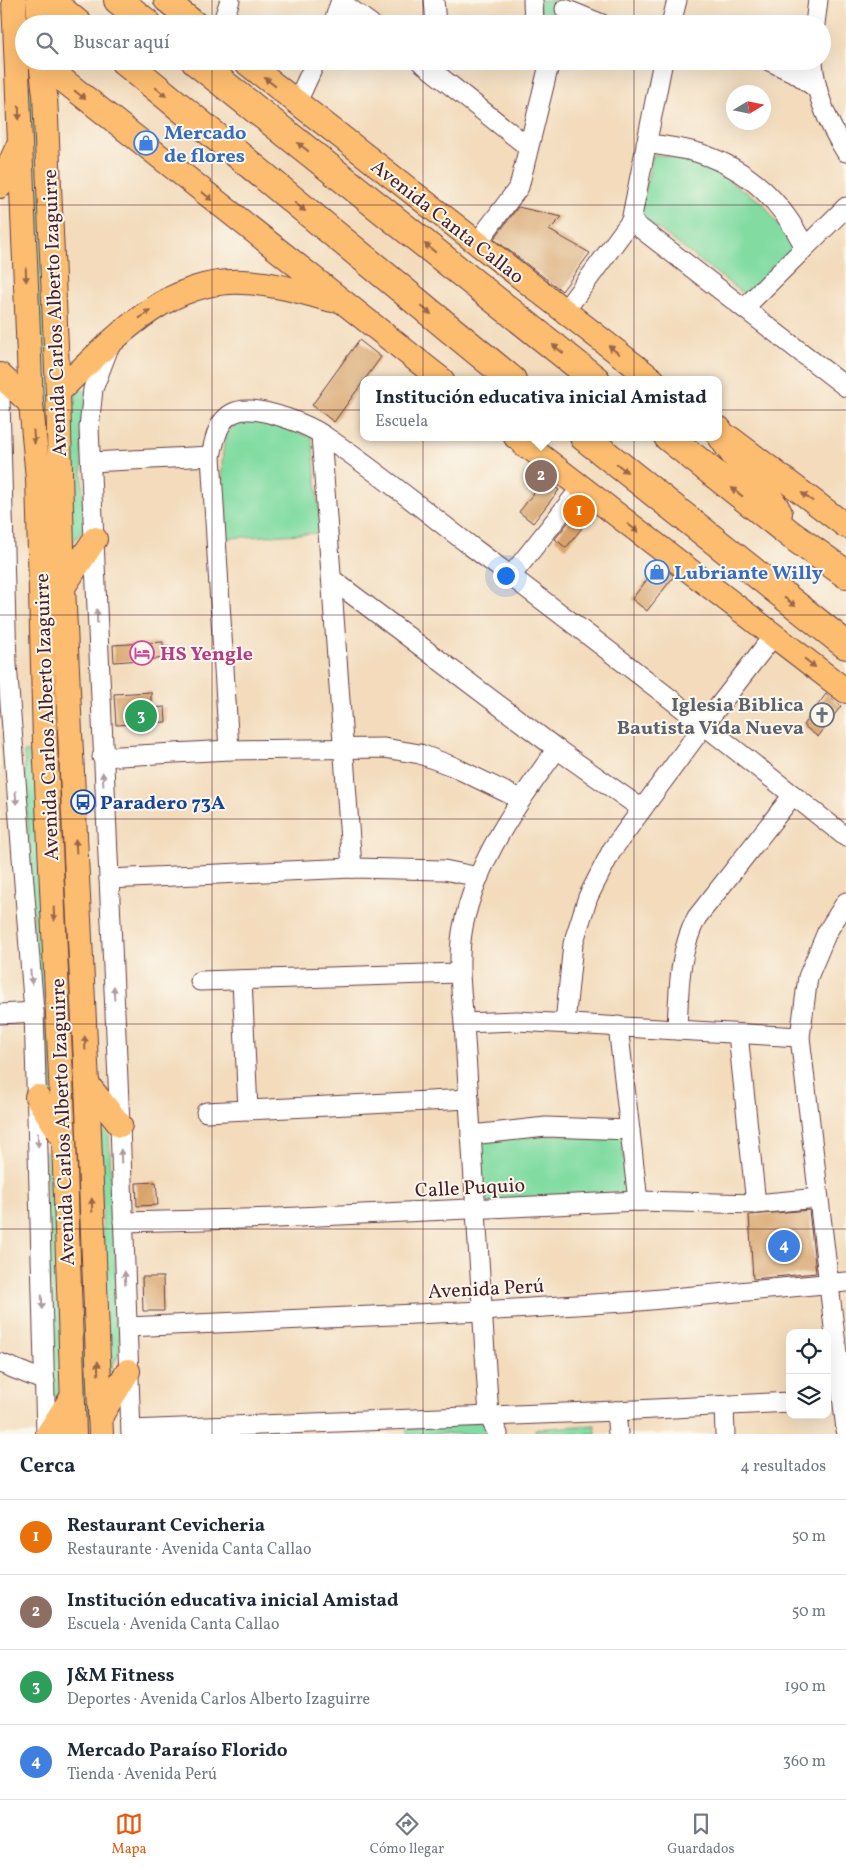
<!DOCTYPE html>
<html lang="es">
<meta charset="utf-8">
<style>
body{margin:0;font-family:Vollkorn,serif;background:#f2f2f3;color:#1f2937}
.controls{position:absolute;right:15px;bottom:15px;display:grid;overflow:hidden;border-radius:10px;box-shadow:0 5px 20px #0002}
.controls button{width:45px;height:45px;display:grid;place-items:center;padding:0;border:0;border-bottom:1px solid #e0e1e3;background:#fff;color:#1f2937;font:25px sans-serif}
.compass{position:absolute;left:726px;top:85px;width:45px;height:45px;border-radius:50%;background:#fff;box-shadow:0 5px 20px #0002;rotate:80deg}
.you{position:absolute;left:505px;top:575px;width:18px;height:18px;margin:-12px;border:4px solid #fff;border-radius:50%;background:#1a73e8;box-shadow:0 0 0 8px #1a73e833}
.badge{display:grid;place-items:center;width:32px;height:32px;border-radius:50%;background:#ea580c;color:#fff;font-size:16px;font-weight:700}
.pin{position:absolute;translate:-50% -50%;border:2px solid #fff;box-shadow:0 1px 5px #0006}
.popup{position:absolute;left:360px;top:376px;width:362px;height:65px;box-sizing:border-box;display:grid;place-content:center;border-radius:10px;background:#fff;filter:drop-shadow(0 1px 4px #0005);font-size:16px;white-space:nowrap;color:#747a83}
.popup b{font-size:19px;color:#1f2937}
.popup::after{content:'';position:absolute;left:50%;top:100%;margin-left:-10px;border:10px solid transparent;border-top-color:#fff}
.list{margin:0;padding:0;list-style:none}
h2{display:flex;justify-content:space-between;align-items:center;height:65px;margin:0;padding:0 20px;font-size:21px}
h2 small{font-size:16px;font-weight:400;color:#747a83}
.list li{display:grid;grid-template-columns:32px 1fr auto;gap:15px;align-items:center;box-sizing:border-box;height:75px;padding:0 20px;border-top:1px solid #e0e1e3}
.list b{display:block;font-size:19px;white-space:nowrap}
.list p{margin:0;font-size:16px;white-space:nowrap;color:#747a83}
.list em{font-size:16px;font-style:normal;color:#747a83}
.icon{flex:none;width:28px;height:28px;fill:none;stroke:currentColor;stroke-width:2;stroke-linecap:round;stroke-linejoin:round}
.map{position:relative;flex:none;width:846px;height:1434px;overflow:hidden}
.search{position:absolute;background:#fff;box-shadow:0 5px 20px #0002;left:15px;right:15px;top:15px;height:55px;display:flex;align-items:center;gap:12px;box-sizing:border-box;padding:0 18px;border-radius:28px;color:#747a83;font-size:19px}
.sheet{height:365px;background:#fff}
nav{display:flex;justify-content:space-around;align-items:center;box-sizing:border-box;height:70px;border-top:1px solid #e0e1e3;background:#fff;font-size:14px;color:#747a83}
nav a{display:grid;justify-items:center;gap:2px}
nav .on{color:#ea580c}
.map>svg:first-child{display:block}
</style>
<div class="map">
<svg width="846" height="1434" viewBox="0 0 846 1434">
<rect width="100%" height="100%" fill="#fbf7ec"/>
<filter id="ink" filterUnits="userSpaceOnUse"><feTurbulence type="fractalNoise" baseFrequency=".02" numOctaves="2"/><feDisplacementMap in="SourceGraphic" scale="10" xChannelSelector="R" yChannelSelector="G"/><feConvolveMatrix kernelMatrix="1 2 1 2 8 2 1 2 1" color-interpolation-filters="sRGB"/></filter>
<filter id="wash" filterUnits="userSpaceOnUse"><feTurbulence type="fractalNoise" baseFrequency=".0096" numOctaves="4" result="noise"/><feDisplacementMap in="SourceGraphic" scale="20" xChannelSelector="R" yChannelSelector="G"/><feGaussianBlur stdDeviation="1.12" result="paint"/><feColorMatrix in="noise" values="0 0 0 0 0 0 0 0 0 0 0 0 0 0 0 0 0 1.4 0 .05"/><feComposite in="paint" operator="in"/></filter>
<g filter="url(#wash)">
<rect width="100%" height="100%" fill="#f3dbbc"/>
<g fill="#82dca2" stroke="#667e66">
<polygon points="539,0 559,0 553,24 541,24"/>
<polygon points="26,84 37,89 57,471 45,468"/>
<polygon points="653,154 701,163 763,203 796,252 749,298 640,215"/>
<polygon points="75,387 87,392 81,434 84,526 69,549 61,426"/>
<path d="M247 420 262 422 312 437 321 533 227 538C226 513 212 439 236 424 239 422 244 421 247 420Z"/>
<polygon points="24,752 36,752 54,1121 42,1108"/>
<polygon points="69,902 90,1434 81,1434 59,903"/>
<polygon points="99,1126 109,1136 120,1351 108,1374"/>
<polygon points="481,1135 622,1135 628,1195 481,1204"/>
<polygon points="45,1150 56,1164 65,1389 53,1400"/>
<polygon points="484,1421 492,1434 407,1434 406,1429"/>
<polygon points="595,1425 596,1434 535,1434 535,1429"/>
</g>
<g id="blocks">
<g fill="#d8a46c">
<polygon points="518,207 562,217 549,230 590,253 562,291 494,239"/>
<polygon points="359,340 381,357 334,422 312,405"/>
<polygon points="545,479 559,490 533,523 519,512"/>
<polygon points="582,505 593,514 566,548 555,539"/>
<polygon points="659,564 674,576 647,611 632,599"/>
<polygon points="163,642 163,647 169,647 170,658 114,662 113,645"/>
<polygon points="151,692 151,708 165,707 166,722 116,725 114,694"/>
<polygon points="826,694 841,706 818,737 803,725"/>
<polygon points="156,1182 158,1205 137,1206 136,1183"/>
<polygon points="809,1210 816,1273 753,1279 749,1215"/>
<polygon points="142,1277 163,1277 164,1311 143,1311"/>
</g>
</g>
</g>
<g filter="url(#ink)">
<use href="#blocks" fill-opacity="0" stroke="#633b41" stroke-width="1"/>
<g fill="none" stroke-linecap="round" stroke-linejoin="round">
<g stroke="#633b41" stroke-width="21">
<g id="minor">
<polyline points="434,0 436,24"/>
<polyline points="533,0 534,24"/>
<polyline points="341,2 371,24"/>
<polyline points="565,9 602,24"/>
<polyline points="222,24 230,0"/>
<polyline points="333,24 341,0"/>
<polyline points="671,24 677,0"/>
<polyline points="815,24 818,0"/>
<polyline points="420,61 527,146"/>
<polyline points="769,61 797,74 817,89"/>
<path d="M813 61C815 94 828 124 846 152"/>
<polyline points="297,102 316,61"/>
<path d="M646 143C663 146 682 148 699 153 750 170 781 201 805 247"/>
<polyline points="631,221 846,387"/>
<polyline points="477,243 519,187 550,61"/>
<polyline points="744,308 846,207"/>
<polyline points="564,312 631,221 663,61"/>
<polyline points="109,347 93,389 89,428 120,1125 131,1434"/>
<polyline points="0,399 7,664 34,1012 46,1434"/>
<polyline points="321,434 352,868"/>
<polyline points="91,462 211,456"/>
<polyline points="511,576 581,488"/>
<polyline points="333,580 557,749 642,809"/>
<path d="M229 750 211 456C216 432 221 408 251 410 270 411 307 424 323 435 375 469 423 510 472 547 598 641 722 739 846 837"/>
<polyline points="102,757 229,750 384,748 420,754 452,766 520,799"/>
<polyline points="109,879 352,868 444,870 479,877"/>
<polyline points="846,902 827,932 808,977 800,1037 846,1430"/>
<polyline points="242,980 248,1110"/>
<polyline points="200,981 459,973"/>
<polyline points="0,1014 34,1012"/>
<polyline points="464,1023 517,1021 800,1037"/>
<polyline points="565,1023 573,944 588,897 612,850 704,725 774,635"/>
<polyline points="618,1026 638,1201"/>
<path d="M677 1030C679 991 678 953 697 917L793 795"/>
<polyline points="738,1034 756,1204"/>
<polyline points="206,1112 469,1099"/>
<polyline points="471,1135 546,1127 630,1130"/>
<polyline points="123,1222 277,1218 638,1201 756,1204 818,1198"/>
<polyline points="127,1327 482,1311 639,1301 846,1282"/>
<polyline points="0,1363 45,1381"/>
<polyline points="724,1406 725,1434"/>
<polyline points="616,1411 618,1434"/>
<polyline points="131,1430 616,1411 790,1402"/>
<path d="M498 1434 489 1416 464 1023C461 991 457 959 463 927 476 861 518 802 557 749"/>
</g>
</g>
<g stroke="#633b41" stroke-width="26">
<g id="major">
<polyline points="14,0 31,404 38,478 45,741 64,1140 74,1434"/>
<polyline points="38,0 40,24"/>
<polyline points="166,0 196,24"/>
<polyline points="39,61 442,380"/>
<polyline points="41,61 45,95 58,392 63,587 87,1084 101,1434"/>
<polyline points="244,61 653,380"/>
<polyline points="0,186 18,146"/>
<polyline points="0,375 31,404"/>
<path d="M58 392C109 344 166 278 242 282 273 283 302 292 332 300"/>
<polyline points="516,437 846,691"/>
<polyline points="730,438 846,526"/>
<polyline points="63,587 95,539"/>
<polyline points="87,1084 120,1125"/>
<polyline points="37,1097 64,1139"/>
<polyline points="100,1417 128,1371"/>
<polyline points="48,1434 72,1397"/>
</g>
</g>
<g stroke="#633b41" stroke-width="30">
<g id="highway">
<polyline points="49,0 78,24"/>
<polyline points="118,0 148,24"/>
<polyline points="124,61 512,380"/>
<polyline points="195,61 596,380"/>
<path d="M718 430C736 460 762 483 778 513"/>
<polyline points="523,437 527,445"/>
<polyline points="584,437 846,645"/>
<polyline points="668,437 790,534 846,574"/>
</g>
</g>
<use href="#minor" stroke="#fff" stroke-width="19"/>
<use href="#major" stroke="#fcbd6f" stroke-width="24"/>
<use href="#highway" stroke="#fcbd6f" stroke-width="28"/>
</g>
<defs><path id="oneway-solid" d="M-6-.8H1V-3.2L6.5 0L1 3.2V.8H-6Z" transform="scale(1.25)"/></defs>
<g fill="#9a664a">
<use href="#oneway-solid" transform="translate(270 82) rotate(-142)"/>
<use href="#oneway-solid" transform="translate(161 92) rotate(39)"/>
<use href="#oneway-solid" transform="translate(80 95) rotate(38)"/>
<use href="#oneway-solid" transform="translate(19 113) rotate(89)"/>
<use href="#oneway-solid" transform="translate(303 147) rotate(-142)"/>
<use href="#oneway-solid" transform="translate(207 196) rotate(38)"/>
<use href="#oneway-solid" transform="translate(300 207) rotate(39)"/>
<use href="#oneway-solid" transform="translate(430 248) rotate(-142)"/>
<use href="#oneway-solid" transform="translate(26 275) rotate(88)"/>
<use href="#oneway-solid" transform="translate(426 310) rotate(39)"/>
<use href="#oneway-solid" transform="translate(145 314) rotate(-38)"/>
<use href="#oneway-solid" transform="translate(558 349) rotate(-142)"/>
<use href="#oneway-solid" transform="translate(614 350) rotate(-143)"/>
<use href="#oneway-solid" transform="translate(34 437) rotate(85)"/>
<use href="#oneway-solid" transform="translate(622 468) rotate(39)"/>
<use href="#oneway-solid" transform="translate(737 492) rotate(-142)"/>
<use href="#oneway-solid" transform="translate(807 497) rotate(-143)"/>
<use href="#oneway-solid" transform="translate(633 528) rotate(37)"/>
<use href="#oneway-solid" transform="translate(790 602) rotate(38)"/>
<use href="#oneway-solid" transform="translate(810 663) rotate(38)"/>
<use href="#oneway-solid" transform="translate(76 846) rotate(-93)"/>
<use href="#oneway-solid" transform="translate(54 914) rotate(87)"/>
<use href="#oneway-solid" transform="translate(85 1043) rotate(-93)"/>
<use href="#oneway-solid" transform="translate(92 1205) rotate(-92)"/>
<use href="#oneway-solid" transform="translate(98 1368) rotate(-92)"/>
</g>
<g fill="#ae9aa0">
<use href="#oneway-solid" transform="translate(97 616) rotate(-92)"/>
<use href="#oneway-solid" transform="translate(103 779) rotate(-93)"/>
<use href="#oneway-solid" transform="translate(16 798) rotate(85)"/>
<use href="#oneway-solid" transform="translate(31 977) rotate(85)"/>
<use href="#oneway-solid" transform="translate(114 993) rotate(-93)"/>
<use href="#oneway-solid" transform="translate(38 1140) rotate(88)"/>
<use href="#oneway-solid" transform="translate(121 1156) rotate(-92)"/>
<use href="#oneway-solid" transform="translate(125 1278) rotate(-92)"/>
<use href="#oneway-solid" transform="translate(42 1302) rotate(88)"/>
</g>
</g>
<path fill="none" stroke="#4a1f2b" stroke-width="1" stroke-opacity="0.55" d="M212 0V24M423 0V24M634 0V24M212 61V1434M423 61V1434M634 61V1434M0 205H846M0 410H846M0 615H846M0 819H846M0 1024H846M0 1229H846"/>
<defs>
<g id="shop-ring" transform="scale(1.25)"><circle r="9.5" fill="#fbf7ec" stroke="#3f7fe0" stroke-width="1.5"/><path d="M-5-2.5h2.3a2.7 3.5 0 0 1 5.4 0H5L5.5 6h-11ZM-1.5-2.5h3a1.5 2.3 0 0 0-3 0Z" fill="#3f7fe0"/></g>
<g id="hotel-ring" transform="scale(1.25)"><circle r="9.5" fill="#fbf7ec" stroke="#d1479c" stroke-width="1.5"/><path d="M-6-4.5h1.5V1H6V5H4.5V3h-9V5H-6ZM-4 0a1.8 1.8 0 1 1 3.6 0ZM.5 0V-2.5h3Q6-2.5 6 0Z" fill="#d1479c"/></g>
<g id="church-ring" transform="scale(1.25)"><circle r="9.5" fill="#fbf7ec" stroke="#6b7280" stroke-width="1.5"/><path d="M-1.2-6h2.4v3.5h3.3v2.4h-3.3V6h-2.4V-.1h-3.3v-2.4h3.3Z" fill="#6b7280"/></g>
<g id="bus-ring" transform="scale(1.25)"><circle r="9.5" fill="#fbf7ec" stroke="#1a4fb4" stroke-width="1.5"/><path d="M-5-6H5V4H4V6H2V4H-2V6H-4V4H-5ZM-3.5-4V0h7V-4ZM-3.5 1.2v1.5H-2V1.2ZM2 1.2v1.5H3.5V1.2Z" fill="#1a4fb4"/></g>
</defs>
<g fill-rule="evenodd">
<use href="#shop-ring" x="146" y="143"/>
<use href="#shop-ring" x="657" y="572"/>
<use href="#hotel-ring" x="142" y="653"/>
<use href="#church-ring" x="822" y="715"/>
<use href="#bus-ring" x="83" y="802"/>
</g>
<g text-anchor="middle" stroke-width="4" stroke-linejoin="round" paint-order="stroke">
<g font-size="20" font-weight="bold" fill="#366cbe" stroke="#fbf7ec" text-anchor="start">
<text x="164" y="139">Mercado<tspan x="164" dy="23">de flores</tspan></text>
<text x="674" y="579">Lubriante Willy</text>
</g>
<g font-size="20" fill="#4a1f2b" stroke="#fbf7ec">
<text transform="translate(448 221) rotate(38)" y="7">Avenida Canta Callao</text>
<text transform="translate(54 313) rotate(-92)" y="7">Avenida Carlos Alberto Izaguirre</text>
<text transform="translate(46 717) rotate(-92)" y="7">Avenida Carlos Alberto Izaguirre</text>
<text transform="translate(62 1122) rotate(-92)" y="7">Avenida Carlos Alberto Izaguirre</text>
<text transform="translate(470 1187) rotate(-3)" y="7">Calle Puquio</text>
<text transform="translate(486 1288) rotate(-3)" y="7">Avenida Perú</text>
</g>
<g font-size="20" font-weight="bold" fill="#b23c85" stroke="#fbf7ec" text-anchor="start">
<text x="160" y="660">HS Yengle</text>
</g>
<g font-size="20" font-weight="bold" fill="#5b616d" stroke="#fbf7ec" text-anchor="end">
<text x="804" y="711">Iglesia Biblica<tspan x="804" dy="23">Bautista Vida Nueva</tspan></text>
</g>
<g font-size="20" font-weight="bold" fill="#164399" stroke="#fbf7ec" text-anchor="start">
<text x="100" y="809">Paradero 73A</text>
</g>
</g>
</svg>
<div class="controls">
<button><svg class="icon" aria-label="locate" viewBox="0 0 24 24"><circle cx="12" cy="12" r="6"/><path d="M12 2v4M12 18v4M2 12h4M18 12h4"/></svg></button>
<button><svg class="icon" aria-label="layers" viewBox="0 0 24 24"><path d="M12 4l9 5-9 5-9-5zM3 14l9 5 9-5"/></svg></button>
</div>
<svg class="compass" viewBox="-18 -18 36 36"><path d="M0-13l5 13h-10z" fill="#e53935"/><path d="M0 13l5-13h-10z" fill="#747a83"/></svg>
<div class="you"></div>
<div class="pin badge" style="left:579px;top:511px;background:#e8710a">1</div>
<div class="pin badge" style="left:541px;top:476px;background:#8d6e63">2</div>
<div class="popup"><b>Institución educativa inicial Amistad</b>Escuela</div>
<div class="pin badge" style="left:141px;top:716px;background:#2e9e5b">3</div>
<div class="pin badge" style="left:784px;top:1246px;background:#3f7fe0">4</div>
<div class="search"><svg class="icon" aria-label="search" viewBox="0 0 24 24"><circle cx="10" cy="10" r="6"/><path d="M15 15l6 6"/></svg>Buscar aquí</div>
</div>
<section class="sheet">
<h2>Cerca<small>4 resultados</small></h2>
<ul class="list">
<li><span class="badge" style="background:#e8710a">1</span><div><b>Restaurant Cevicheria</b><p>Restaurante · Avenida Canta Callao</p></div><em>50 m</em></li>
<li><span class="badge" style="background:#8d6e63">2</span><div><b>Institución educativa inicial Amistad</b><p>Escuela · Avenida Canta Callao</p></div><em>50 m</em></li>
<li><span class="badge" style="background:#2e9e5b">3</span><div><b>J&amp;M Fitness</b><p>Deportes · Avenida Carlos Alberto Izaguirre</p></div><em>190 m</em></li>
<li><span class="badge" style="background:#3f7fe0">4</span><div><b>Mercado Paraíso Florido</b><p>Tienda · Avenida Perú</p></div><em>360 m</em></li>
</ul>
</section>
<nav>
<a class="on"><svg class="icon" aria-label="map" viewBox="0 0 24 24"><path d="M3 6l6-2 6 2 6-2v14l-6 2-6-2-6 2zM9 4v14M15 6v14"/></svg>Mapa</a>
<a><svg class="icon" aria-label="directions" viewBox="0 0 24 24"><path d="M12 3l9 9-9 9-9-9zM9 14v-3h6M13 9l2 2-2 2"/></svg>Cómo llegar</a>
<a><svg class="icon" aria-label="saved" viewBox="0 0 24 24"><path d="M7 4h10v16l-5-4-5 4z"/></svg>Guardados</a>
</nav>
